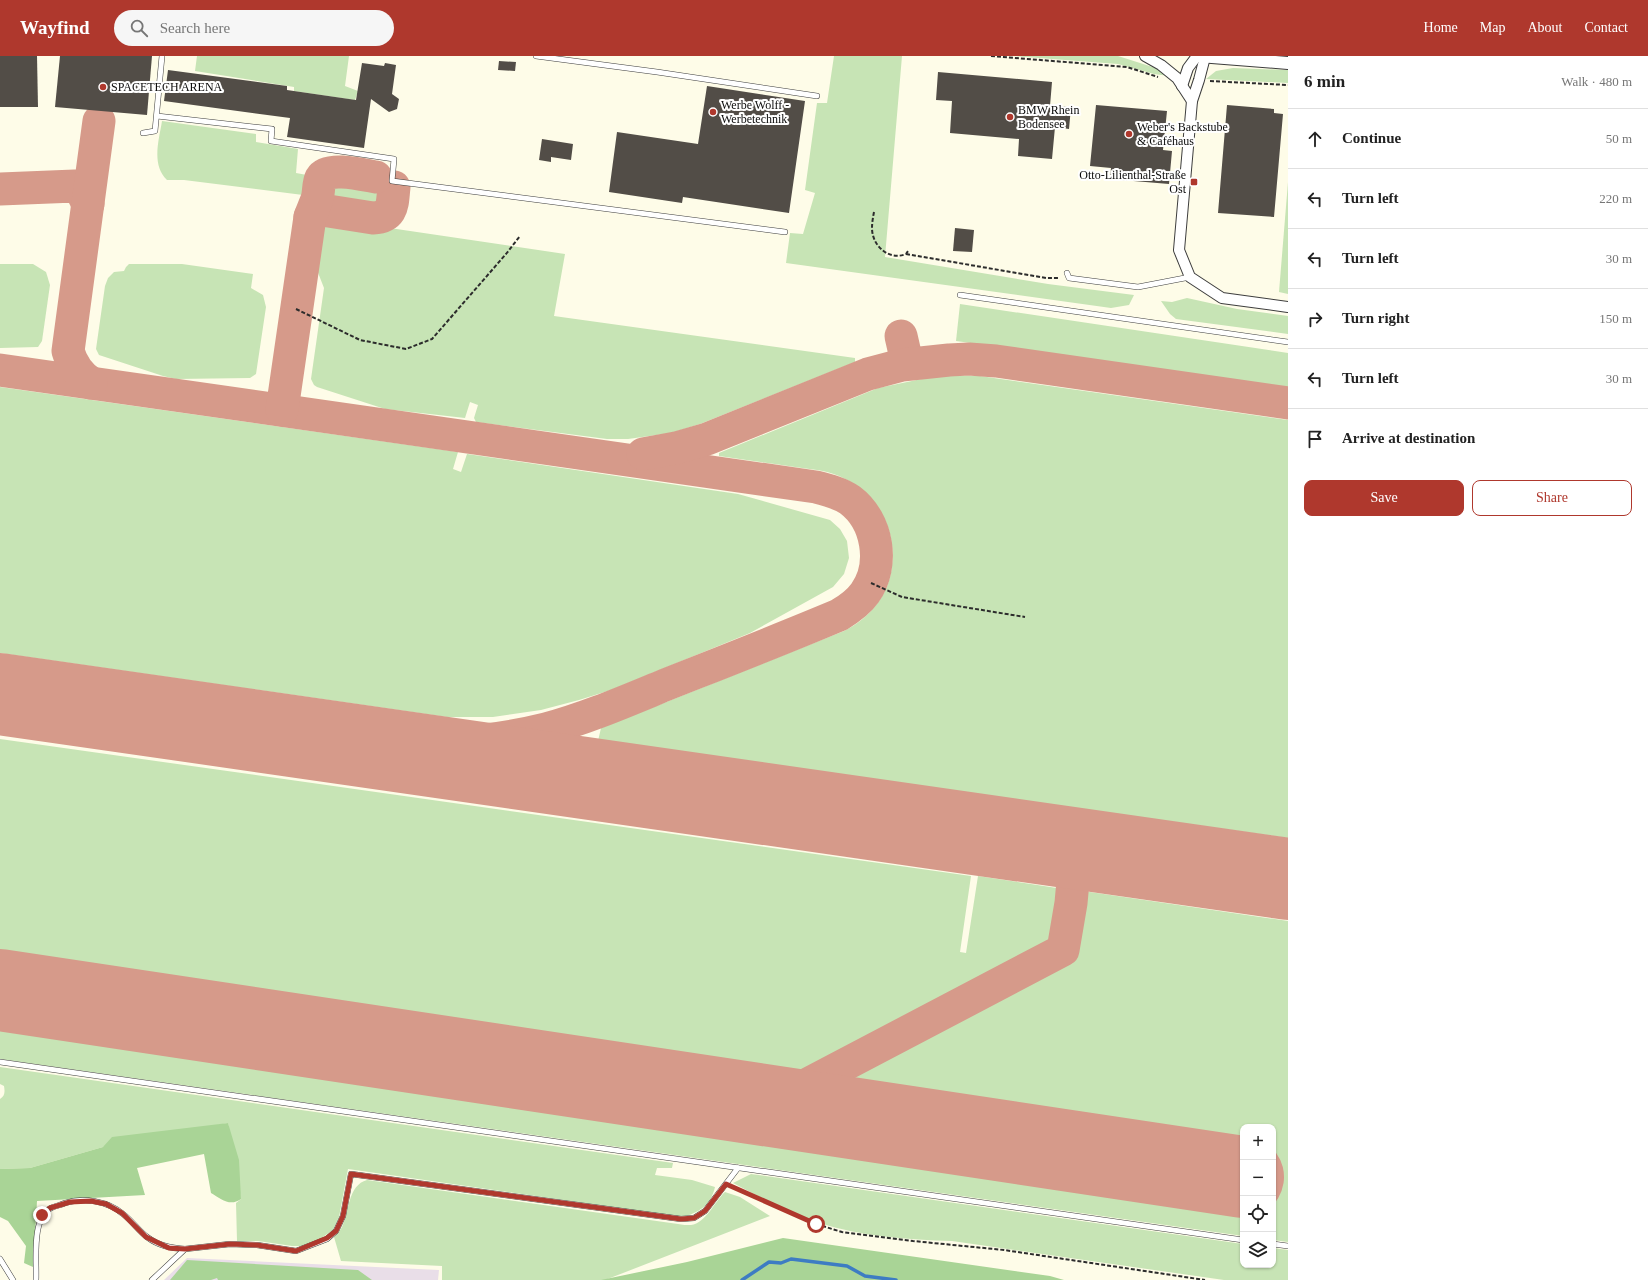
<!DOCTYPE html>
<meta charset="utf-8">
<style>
body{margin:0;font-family:"Times New Roman",serif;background:#f6f6f6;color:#222}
.controls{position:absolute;right:12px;bottom:12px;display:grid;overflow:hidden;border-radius:8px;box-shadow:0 1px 3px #0004}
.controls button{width:36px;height:36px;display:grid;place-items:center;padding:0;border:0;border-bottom:1px solid #e0e0e0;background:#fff;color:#222;font:20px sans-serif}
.stop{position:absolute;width:12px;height:12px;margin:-9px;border:3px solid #af382d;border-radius:50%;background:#fff}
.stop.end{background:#af382d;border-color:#fff;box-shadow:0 1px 4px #0008}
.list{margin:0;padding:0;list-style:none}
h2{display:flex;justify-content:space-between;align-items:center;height:52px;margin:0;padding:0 16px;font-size:17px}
h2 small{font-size:13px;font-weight:400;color:#767676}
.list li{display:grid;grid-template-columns:26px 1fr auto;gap:12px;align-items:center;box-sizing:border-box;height:60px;padding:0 16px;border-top:1px solid #e0e0e0}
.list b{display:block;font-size:15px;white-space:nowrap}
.list em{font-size:13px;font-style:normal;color:#767676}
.actions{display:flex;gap:8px;padding:12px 16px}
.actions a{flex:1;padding:9px 0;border:1px solid #af382d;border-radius:8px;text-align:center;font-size:14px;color:#af382d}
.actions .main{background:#af382d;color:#fff}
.icon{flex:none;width:22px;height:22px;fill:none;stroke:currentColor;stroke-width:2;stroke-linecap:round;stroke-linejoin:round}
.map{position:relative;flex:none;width:1288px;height:1224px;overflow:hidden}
header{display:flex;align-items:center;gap:24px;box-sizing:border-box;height:56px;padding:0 20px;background:#af382d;color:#fff}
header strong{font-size:19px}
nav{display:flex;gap:22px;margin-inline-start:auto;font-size:14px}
.search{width:280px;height:36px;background:#f6f6f6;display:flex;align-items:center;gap:10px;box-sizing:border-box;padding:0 14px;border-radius:22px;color:#767676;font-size:15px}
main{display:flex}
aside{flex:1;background:#fff}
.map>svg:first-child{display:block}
</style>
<header>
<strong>Wayfind</strong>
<div class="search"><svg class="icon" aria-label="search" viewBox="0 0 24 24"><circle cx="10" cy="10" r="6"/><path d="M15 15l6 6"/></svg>Search here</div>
<nav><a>Home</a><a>Map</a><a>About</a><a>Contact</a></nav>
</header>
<main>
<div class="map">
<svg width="1288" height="1224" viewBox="0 0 1288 1224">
<rect width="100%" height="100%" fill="#fefce8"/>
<polygon fill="#e9dee8" points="187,1202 439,1214 438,1224 164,1224"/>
<g fill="#c7e4b5">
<polygon points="197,0 349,0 345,30 358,35 355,44 294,35 294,31 195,15"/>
<polygon points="834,0 902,0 885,201 1048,228 1134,239 1129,249 1111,252 786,207 790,177 803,178 815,137 805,134 817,47 827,47"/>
<polygon points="1014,0 1118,0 1159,13 1169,20 1154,18 1118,8"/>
<polygon points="1233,12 1288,14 1288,27 1206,23 1216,15"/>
<path d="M162 65 256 78V86L298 93 296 117 307 119 313 123 312 132 303 139 184 124H167C151 109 159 84 162 65Z"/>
<polygon points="335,123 391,132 387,149 381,154 331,145 327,136 329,127"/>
<polygon points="1288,126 1288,238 1279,236"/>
<polygon points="322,162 565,198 554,260 855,302 855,306 700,368 671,377 628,383 607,383 476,366 474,362 478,349 470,346 465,362 385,353 317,331 314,329 311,323 324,232 315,209"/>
<polygon points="0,208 33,208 46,216 50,229 42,285 38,291 0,292"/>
<polygon points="129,208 182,208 253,218 251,232 263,239 266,251 256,318 250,322 176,323 163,320 99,299 96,293 105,230 108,222 114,216 124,215 126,211"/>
<polygon points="1187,242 1237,253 1288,260 1288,278 1176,263 1170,258 1161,245 1172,246"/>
<polygon points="960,248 1288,297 1288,331 956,285"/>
<path d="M941 319 980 320 1288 364V782L598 685 601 672 844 575C870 562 889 539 892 510 897 471 875 435 839 420 825 414 809 413 795 411 769 407 744 404 719 400V397L878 332Z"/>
<polygon points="0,331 458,396 453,413 461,416 467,398 738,438 830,464 840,473 847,485 849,502 844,518 833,531 750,577 611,634 579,644 541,654 493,661 447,661 0,597"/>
<polygon points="0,683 971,820 960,896 966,897 978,820 1070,834 1069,866 1078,866 1083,835 1288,865 1288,1186 1273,1184 1273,1071 1243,1071 1243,1180 0,1003"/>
<path d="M0 1011 673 1107 672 1112H657L655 1119 692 1124 715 1131C711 1149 698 1158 681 1161L348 1113 339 1161 333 1174 320 1183 302 1190H292L258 1185H237L236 1147 241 1143 228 1067 103 1091 30 1112 0 1113V1043C5 1040 5 1036 4 1030L0 1028Z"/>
<path d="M751 1118 1243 1188V1209H1273V1192L1288 1194V1224H1224L952 1185C908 1184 861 1180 819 1167 789 1158 760 1141 733 1127Z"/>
<path d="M367 1124 678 1168C682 1169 687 1169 691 1169 706 1167 715 1145 725 1136L740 1141 770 1160 605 1224H442V1210L341 1205 334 1181C337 1178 340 1175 342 1171 349 1156 348 1129 367 1124Z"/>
</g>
<g fill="#a9d496">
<path d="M228 1067 239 1104 241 1143C230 1151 221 1143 211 1137L204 1098 137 1112 145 1139 37 1145 33 1211 24 1207 26 1190 8 1165 0 1161V1113L30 1112 103 1091 112 1081Z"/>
<polygon points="783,1182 1050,1220 1064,1224 601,1224 687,1206"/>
<polygon points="187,1204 358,1214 372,1224 218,1224 217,1222 211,1224 170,1224"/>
</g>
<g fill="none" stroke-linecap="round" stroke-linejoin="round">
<polyline stroke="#3d7cc3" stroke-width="3.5" points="742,1224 769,1206 781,1207 791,1203 847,1210 865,1220 896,1224"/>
<g stroke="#d69a8a" stroke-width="33">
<polyline points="0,133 75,130 82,136 88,148"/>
<path d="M310 161 317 154H322L373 162C394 161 392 148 394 131"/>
<polyline points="901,280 906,302 912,307"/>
<path d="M0 314 816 431C828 434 840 437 850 444 878 465 885 509 865 537 858 547 849 553 839 559 782 583 723 606 665 629 626 645 587 662 546 673 482 689 417 691 351 688"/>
<path d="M91 327C79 319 72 309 68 295L99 65"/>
<path d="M282 354 310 161C312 155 315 149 317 143 319 137 318 128 321 122 328 110 364 119 376 121"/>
<polyline points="643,398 676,392 707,383 868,318 902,309 949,304 969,303 996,305 1288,347"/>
<polyline points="768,1049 1063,894 1071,847 1076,792"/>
</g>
<g stroke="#d69a8a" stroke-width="82">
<polyline points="0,638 1288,823"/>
<polyline points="0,934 1243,1121"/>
</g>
</g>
<g fill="#524d47">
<polygon points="0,0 37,0 38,51 0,51"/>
<polygon points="60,0 152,0 147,59 55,51"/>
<polygon points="499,5 516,6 515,15 498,14"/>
<polygon points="362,7 384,10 385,7 396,9 392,38 399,43 397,53 389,56 371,43 364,92 287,81 290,62 164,45 168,14 287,30 287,34 356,44"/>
<polygon points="938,16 1052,26 1050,50 1071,51 1069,73 1055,71 1052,103 1018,100 1019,83 950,77 952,45 936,44"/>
<polygon points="707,30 805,45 789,157 683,141 682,147 609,136 617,76 698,88"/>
<polygon points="1096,49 1167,55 1163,94 1172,95 1169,128 1110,123 1111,112 1090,110"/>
<polygon points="1227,49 1274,53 1274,57 1283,58 1274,161 1218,157"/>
<polygon points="542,83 573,88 571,104 551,101 551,106 539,104"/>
<polygon points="955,172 974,174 972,196 953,195"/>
</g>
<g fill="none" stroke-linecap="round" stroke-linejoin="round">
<g stroke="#3d3d3d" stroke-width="6">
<g id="service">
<polyline points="536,0 657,16 817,40"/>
<polyline points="157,60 272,73 271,85 394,103 392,125 785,176"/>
<polyline points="143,77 155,75 162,0"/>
<polyline points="1067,217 1069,222 1138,231 1190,221"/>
<polyline points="960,239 1288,286"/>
<polyline points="0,1006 1243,1184"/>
<polyline points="1273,1188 1288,1190"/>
<polyline points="0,1203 13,1224"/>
<path d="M36 1224C37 1205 31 1162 51 1152 55 1150 61 1149 65 1147 83 1141 108 1145 123 1158 132 1165 139 1175 147 1181 159 1190 171 1192 185 1193"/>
<polyline points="152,1224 185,1193 230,1188 257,1189 296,1195 327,1183 336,1175 343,1160 351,1118 681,1163 694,1162 705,1155 738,1112"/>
</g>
</g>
<g stroke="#3d3d3d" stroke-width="12">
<g id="minor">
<polyline points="1145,0 1161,9 1177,22 1192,45"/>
<polyline points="1205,1 1199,24 1192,45 1179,194 1190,221 1222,242 1288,251"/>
<polyline points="1182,30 1188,12 1197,0"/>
</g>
</g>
<g stroke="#3d3d3d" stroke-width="14">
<polyline id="tertiary" points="1199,0 1288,7"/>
</g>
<g stroke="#2c2c2c" stroke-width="2" stroke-dasharray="4 2" stroke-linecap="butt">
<polyline points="991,0 1127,11 1158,21"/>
<polyline points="1210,25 1288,29"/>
<path d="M874 156C873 161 872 167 872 172 872 190 889 205 906 198L908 195"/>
<polyline points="906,198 1046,222 1059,222"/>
<polyline points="296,253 360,284 406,293 432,283 506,198 520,180"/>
<polyline points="871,527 902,541 1025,561"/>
<polyline points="734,1132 816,1168 842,1176 913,1185 1004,1194 1205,1224"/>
</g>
<use href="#service" stroke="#fff" stroke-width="5"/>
<use href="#minor" stroke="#fff" stroke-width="10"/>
<use href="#tertiary" stroke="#fff" stroke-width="12"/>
</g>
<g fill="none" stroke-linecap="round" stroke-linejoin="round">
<polyline stroke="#af382d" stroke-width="5" points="42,1159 50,1152 70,1146 91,1145 106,1148 122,1157 146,1181 169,1192 185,1193 230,1188 257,1189 296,1195 327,1182 336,1175 343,1160 351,1118 681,1163 694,1162 705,1155 726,1128 816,1168"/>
</g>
<g fill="#af382d" stroke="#fff" stroke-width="1.5">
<circle cx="103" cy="31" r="4"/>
<circle cx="713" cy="56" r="4"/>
<circle cx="1010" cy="61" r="4"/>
<circle cx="1129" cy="78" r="4"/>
<rect x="1190" y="122" width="8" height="8" rx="2"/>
</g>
<g text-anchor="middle" stroke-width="4" stroke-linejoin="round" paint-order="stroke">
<g font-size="12" fill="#0a0a0a" stroke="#fff" text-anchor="start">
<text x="111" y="35">SPACETECH ARENA</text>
<text x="721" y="53">Werbe Wolff -<tspan x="721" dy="14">Werbetechnik</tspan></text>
<text x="1018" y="58">BMW Rhein<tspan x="1018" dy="14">Bodensee</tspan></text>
<text x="1137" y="75">Weber's Backstube<tspan x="1137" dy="14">&amp; Caféhaus</tspan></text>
<text x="1186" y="123" text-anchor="end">Otto-Lilienthal-Straße<tspan x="1186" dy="14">Ost</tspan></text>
</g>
</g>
</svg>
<div class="controls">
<button>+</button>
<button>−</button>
<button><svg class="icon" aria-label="locate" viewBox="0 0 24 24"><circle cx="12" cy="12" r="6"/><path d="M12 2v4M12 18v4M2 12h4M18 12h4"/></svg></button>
<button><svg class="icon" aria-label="layers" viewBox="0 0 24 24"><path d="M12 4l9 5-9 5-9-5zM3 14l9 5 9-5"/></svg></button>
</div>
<div class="stop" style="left:816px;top:1168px"></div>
<div class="stop end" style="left:42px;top:1159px"></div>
</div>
<aside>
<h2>6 min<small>Walk · 480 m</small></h2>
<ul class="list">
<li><svg class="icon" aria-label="ahead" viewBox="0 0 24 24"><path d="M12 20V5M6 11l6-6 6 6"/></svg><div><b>Continue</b></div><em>50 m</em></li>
<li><svg class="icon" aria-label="left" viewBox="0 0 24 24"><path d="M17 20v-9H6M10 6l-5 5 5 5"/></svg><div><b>Turn left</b></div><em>220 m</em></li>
<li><svg class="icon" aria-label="left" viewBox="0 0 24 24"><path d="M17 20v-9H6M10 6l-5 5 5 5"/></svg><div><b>Turn left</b></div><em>30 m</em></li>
<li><svg class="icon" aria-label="right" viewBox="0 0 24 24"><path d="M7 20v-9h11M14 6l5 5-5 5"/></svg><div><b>Turn right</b></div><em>150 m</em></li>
<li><svg class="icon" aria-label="left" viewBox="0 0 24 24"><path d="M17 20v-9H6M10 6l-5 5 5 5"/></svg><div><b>Turn left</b></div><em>30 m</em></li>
<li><svg class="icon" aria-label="arrive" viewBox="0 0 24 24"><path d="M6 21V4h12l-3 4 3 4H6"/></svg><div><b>Arrive at destination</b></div></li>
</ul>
<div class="actions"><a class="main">Save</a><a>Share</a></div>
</aside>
</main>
